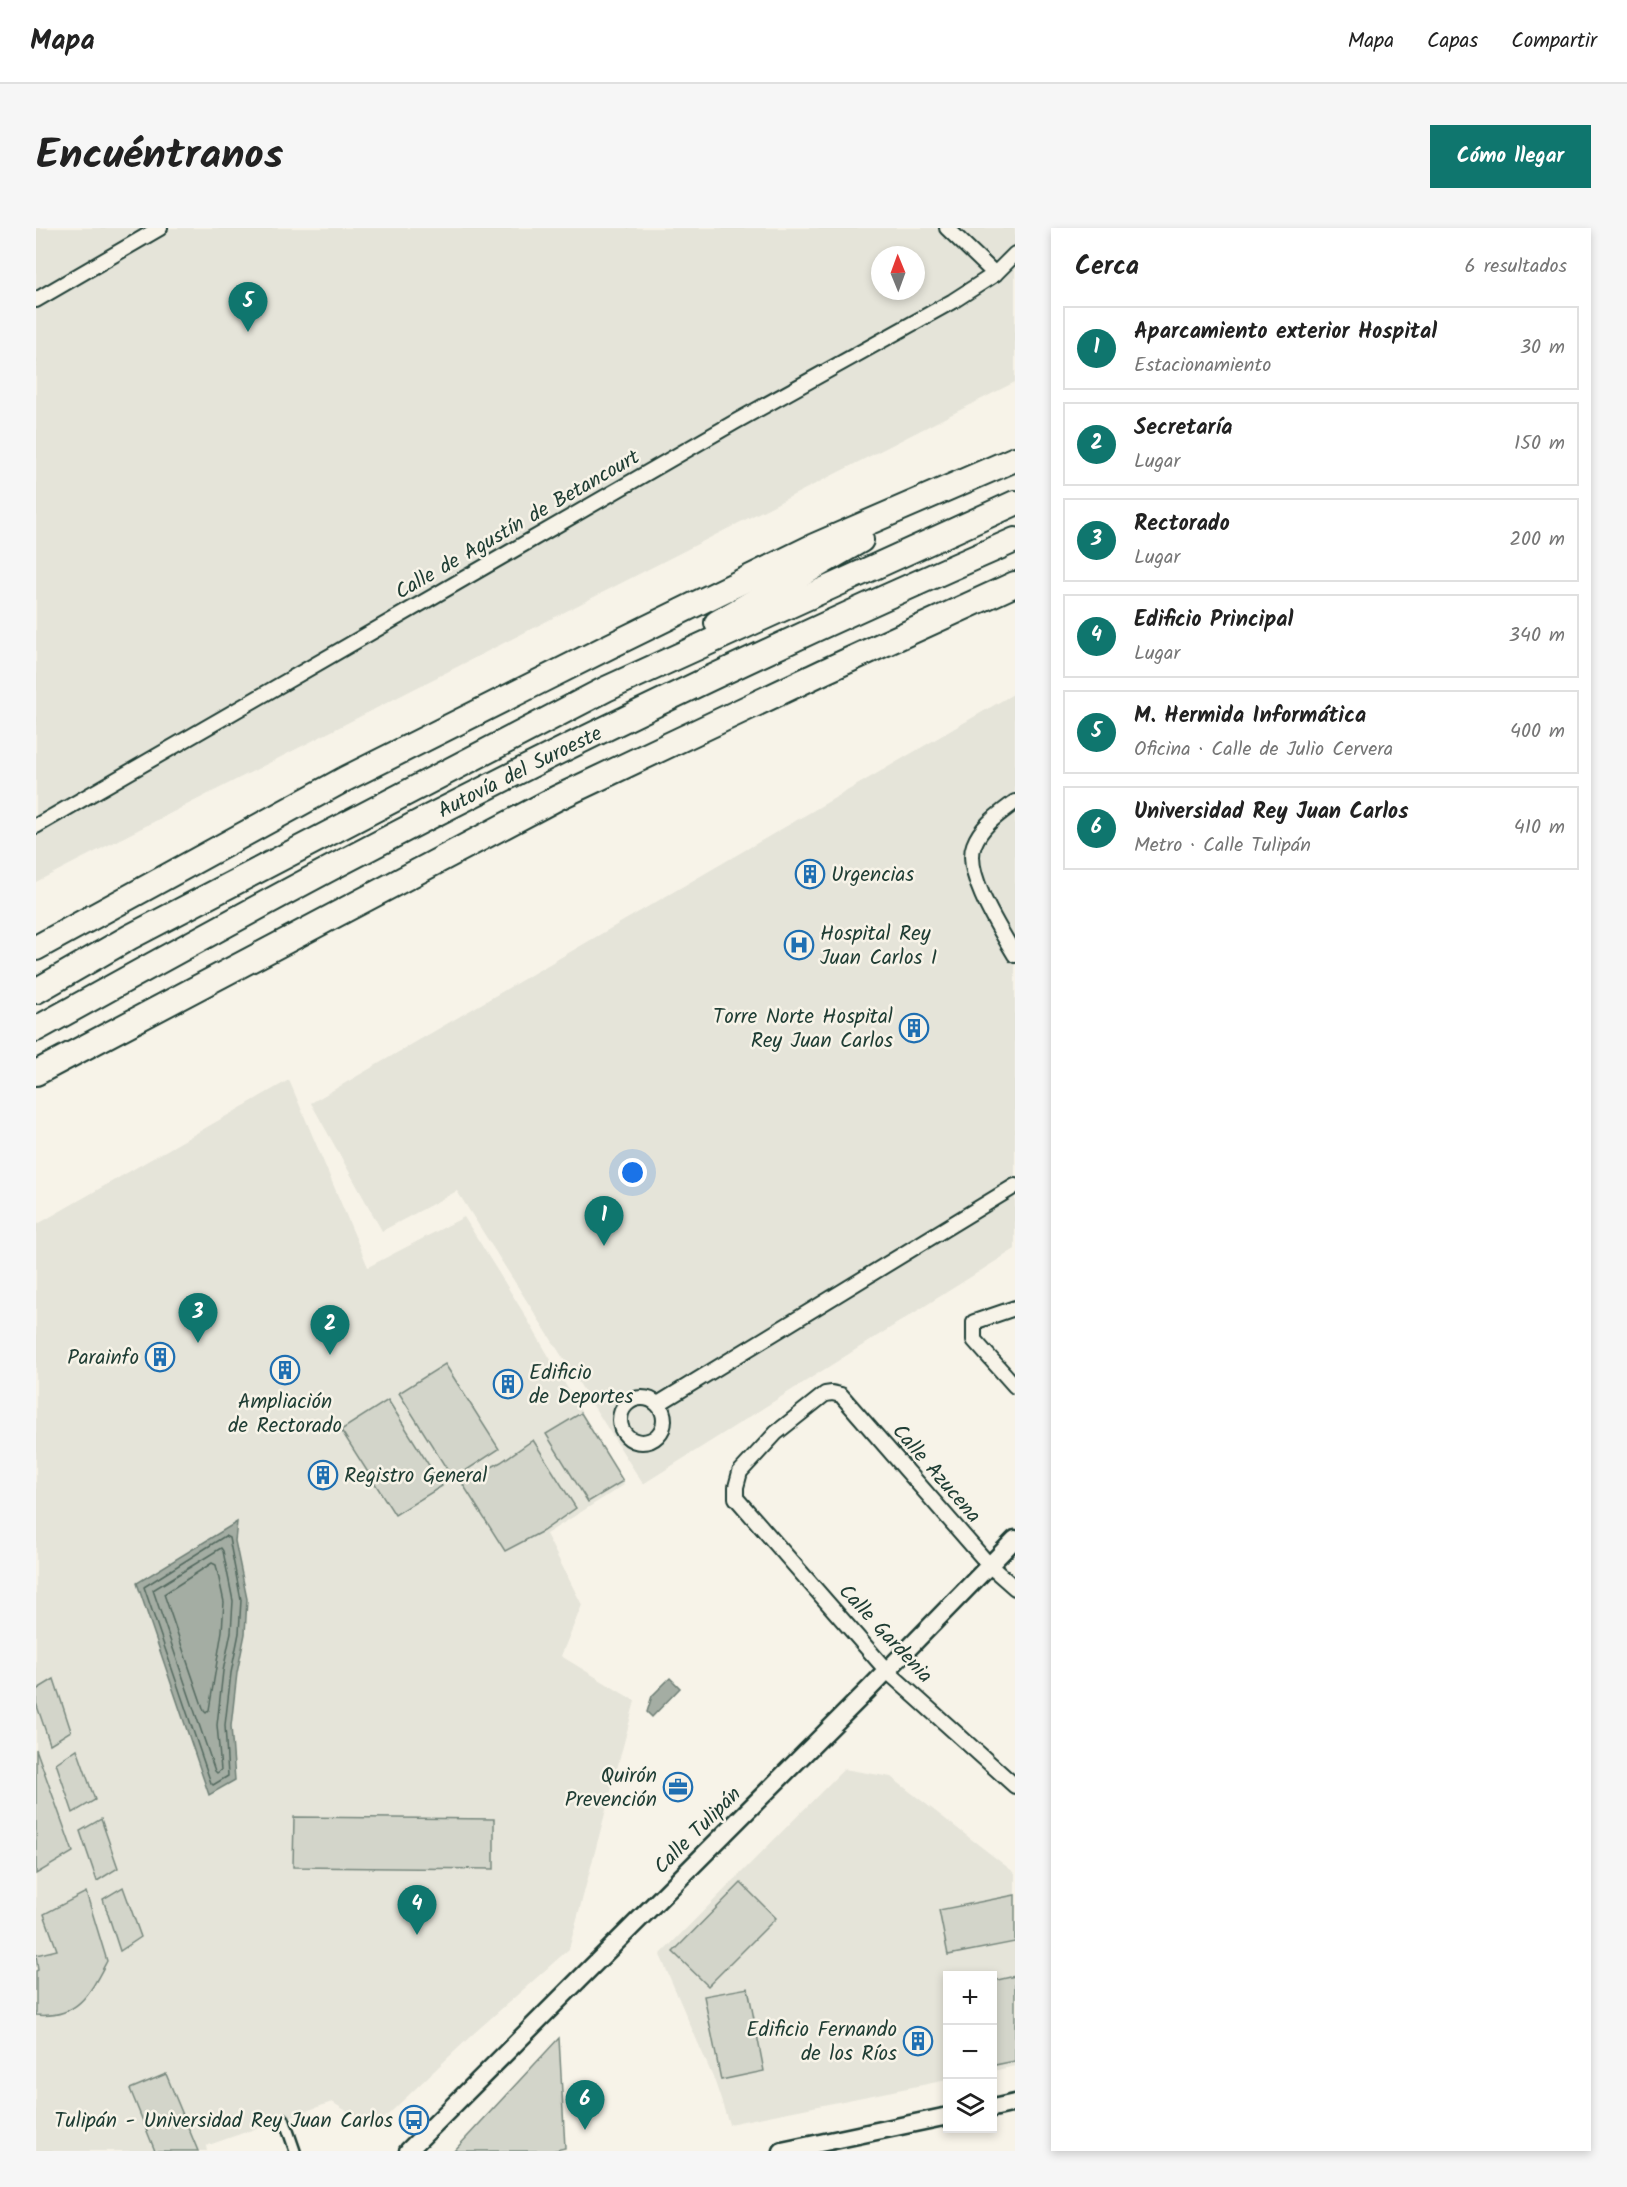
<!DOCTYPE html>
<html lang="es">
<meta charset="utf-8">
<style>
body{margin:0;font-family:Kalam,sans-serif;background:#f6f6f6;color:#222}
.controls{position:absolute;right:18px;bottom:18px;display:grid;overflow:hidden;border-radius:0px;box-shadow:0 3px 9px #0003}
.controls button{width:54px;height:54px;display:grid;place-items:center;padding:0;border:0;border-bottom:2px solid #e0e0e0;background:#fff;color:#222;font:30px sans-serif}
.compass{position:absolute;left:835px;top:18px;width:54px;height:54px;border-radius:50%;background:#fff;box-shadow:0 3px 9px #0003;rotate:359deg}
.you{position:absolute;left:597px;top:945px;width:21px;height:21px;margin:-15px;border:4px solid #fff;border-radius:50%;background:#1a73e8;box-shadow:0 0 0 9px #1a73e833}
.badge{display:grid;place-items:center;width:39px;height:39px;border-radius:50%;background:#0f766e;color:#fff;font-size:20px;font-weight:700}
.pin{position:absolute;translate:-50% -50px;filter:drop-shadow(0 2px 3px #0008)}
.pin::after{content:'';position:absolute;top:32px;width:21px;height:18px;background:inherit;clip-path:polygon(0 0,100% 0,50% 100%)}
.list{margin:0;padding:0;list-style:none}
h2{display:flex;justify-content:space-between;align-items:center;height:78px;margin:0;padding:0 24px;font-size:26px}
h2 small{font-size:20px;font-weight:400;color:#767676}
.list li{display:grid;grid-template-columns:39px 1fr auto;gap:18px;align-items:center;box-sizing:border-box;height:84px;margin:0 12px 12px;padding:0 12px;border:2px solid #e0e0e0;border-radius:0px}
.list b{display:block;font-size:22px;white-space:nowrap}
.list p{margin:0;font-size:20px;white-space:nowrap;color:#767676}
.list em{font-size:20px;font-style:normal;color:#767676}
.icon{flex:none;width:33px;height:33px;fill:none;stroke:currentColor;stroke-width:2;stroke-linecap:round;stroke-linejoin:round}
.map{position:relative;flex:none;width:979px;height:1923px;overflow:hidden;border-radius:0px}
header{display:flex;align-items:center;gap:36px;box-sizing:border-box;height:84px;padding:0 30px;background:#fff;border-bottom:2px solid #e0e0e0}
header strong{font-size:28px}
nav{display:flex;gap:33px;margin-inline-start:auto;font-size:21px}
.intro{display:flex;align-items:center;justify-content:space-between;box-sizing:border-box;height:144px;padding:0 36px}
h1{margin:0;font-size:42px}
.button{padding:15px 27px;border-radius:0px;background:#0f766e;color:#fff;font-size:21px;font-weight:700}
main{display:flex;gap:36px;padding:0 36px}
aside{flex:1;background:#fff;border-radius:0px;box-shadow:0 3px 9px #0003}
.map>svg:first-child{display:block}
</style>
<header>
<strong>Mapa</strong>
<nav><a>Mapa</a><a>Capas</a><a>Compartir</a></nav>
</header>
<div class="intro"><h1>Encuéntranos</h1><a class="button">Cómo llegar</a></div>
<main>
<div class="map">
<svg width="979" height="1923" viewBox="0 0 979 1923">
<rect width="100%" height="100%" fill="#f7f3e8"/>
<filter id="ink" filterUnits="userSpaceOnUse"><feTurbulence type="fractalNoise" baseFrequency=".0167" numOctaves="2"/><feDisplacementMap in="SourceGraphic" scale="12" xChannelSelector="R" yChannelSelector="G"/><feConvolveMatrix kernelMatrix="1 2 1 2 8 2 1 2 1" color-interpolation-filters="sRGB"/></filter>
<g filter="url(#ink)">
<g fill="#e5e4d9" fill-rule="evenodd">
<path d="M0 0H979V154L0 654ZM844 27H880V63H844Z"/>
<polygon points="979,465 979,1021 607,1256 421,963 346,1003 275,875"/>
<polygon points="253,852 332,1039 428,989 487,1084 588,1257 510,1306 546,1377 525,1428 599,1473 533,1721 437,1806 338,1900 296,1874 170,1918 171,1923 0,1923 0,997"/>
<polygon points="808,1541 855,1549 979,1645 979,1838 957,1843 957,1748 912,1748 911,1852 693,1896 679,1854 624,1727"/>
</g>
<g fill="#d3d5ca" stroke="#79897f" stroke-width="1.5">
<polygon points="409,1136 463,1221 417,1251 363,1165"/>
<polygon points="352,1172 406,1258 359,1287 305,1202"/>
<polygon points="545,1185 587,1253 552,1274 510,1206"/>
<polygon points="497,1212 540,1280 507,1303 469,1323 426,1255 465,1234"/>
<polygon points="18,1451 35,1503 14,1516 0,1475 0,1462"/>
<polygon points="0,1521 37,1624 0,1646"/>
<polygon points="41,1521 59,1572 37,1585 20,1535"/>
<polygon points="258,1589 458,1591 458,1641 257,1639"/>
<polygon points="65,1591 82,1640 61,1653 44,1603"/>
<polygon points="705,1655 740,1690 672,1758 637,1724"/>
<polygon points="87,1659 105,1709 84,1723 67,1671"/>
<path d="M50 1664 71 1733C54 1765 42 1791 0 1787V1743L2 1742 0 1727 21 1722 8 1686Z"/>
<polygon points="979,1667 979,1714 912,1727 903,1682"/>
<polygon points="979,1748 979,1833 959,1837 957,1827 957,1753"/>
<polygon points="712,1760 728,1843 685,1852 668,1768"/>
<polygon points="523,1810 529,1920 516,1923 418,1923"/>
<polygon points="130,1846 162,1923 119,1923 94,1861"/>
</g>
<g fill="#a4ada3" stroke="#6f8077" stroke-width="1.5">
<polygon points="201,1294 199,1313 211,1371 209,1406 201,1445 195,1498 199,1552 173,1567 101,1355"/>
<polygon points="634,1450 644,1460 616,1489 611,1484 616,1468"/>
</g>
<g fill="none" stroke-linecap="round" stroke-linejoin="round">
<g stroke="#546a60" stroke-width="1.5">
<polygon points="189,1308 193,1310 205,1372 203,1405 195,1445 189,1497 192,1548 177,1557 175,1555 108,1359"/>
<polygon points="185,1320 187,1323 197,1373 195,1404 187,1443 181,1497 185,1542 181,1545 179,1543 117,1362"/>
<polygon points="176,1335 180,1337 188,1374 186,1403 173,1482 170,1485 168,1483 128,1366"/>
</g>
<g stroke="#1f3d34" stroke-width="14">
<polyline id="pedestrian" points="248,1891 259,1923"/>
</g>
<g stroke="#1f3d34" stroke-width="18">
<g id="minor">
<polyline points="911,0 959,46"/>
<polyline points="0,72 124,0"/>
<path d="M979 574C963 586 945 598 938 617 927 645 965 703 979 727"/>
<polyline points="0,598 699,194 917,73 959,46 979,26"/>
<polyline points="979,1080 938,1094 938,1112 979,1158"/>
<circle cx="606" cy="1192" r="22"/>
<polyline points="622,1176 979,958"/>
<polyline points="979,1360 954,1338 805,1167 796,1165 789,1166 740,1205 704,1244 700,1259 700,1270 851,1443 979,1558"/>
</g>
</g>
<g stroke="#1f3d34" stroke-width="21">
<g id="tertiary">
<polyline points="957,1880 979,1875"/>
<polyline points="372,1923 833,1461 979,1311"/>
<polyline points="746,1923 912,1888"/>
</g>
</g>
<g stroke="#1f3d34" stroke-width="28">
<g id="motorway">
<polyline points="681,395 825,312"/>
<polyline points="0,720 309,551 572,419 778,318 979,231"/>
<polyline points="0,763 94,709 570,461 979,275"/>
<path id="s1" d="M0 801C100 746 199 691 299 638 522 520 749 412 979 312"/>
<polyline points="0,845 521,570 787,444 979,356"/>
</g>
</g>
<use href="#pedestrian" stroke="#f7f3e8" stroke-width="9"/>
<use href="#minor" stroke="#f7f3e8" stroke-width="14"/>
<use href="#tertiary" stroke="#f7f3e8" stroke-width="16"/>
<use href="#motorway" stroke="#f7f3e8" stroke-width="24"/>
</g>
</g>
<defs>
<g id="building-ring" transform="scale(1.5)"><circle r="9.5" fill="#f7f3e8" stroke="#1f6fb2" stroke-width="1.5"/><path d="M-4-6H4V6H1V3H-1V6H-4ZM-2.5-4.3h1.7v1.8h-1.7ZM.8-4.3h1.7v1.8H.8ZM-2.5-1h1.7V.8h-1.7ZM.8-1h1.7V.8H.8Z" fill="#1f6fb2"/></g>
<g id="hospital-ring" transform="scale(1.5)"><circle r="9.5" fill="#f7f3e8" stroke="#1f6fb2" stroke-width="1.5"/><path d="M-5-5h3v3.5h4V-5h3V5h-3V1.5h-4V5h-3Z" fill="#1f6fb2"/></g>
<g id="office-ring" transform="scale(1.5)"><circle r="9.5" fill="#f7f3e8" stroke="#1f6fb2" stroke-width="1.5"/><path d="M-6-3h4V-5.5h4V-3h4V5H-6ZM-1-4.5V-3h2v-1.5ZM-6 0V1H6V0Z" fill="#1f6fb2"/></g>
<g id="bus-ring" transform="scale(1.5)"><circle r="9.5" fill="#f7f3e8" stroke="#1f6fb2" stroke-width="1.5"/><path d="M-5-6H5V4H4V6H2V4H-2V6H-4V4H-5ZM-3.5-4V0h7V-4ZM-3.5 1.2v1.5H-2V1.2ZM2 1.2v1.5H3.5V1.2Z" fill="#1f6fb2"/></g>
</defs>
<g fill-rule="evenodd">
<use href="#building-ring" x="774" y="646"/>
<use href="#hospital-ring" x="763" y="717"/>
<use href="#building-ring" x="878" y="800"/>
<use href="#building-ring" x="124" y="1129"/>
<use href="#building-ring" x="249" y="1142"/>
<use href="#building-ring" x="472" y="1156"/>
<use href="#building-ring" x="287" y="1247"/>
<use href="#office-ring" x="642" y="1559"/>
<use href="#building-ring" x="882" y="1813"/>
<use href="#bus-ring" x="378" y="1892"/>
</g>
<g text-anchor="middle" stroke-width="5" stroke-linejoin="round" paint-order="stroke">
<g font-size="21" fill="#1f3d34" stroke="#f7f3e8">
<text transform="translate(481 296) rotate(-30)" y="7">Calle de Agustín de Betancourt</text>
<text dy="7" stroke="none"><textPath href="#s1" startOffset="548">Autovía del Suroeste</textPath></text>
<text transform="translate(901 1245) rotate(49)" y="7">Calle Azucena</text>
<text transform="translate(850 1405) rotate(47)" y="7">Calle Gardenia</text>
<text transform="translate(661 1602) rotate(-45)" y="7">Calle Tulipán</text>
</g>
<g font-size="21" fill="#1f3d34" stroke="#f7f3e8" text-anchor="end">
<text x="795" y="653" text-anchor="start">Urgencias</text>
<text x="784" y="712" text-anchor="start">Hospital Rey<tspan x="784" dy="24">Juan Carlos I</tspan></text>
<text x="857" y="795">Torre Norte Hospital<tspan x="857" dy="24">Rey Juan Carlos</tspan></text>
<text x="103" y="1136">Parainfo</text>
<text x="493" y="1151" text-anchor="start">Edificio<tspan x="493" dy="24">de Deportes</tspan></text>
<text x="249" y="1180" text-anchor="middle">Ampliación<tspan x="249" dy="24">de Rectorado</tspan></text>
<text x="308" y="1254" text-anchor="start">Registro General</text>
<text x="621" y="1554">Quirón<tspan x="621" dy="24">Prevención</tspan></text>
<text x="861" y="1808">Edificio Fernando<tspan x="861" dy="24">de los Ríos</tspan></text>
<text x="357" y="1899">Tulipán - Universidad Rey Juan Carlos</text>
</g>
</g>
</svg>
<div class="controls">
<button>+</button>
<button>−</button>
<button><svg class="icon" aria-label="layers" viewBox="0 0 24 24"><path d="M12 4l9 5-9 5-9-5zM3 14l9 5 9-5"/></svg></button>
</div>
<svg class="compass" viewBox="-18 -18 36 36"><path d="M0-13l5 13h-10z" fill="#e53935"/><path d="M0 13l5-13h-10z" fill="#767676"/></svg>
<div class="you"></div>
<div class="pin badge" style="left:568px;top:1018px">1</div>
<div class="pin badge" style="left:294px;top:1127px">2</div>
<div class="pin badge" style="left:162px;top:1115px">3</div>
<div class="pin badge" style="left:381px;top:1707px">4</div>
<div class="pin badge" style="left:212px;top:104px">5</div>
<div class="pin badge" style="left:549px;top:1902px">6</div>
</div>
<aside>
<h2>Cerca<small>6 resultados</small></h2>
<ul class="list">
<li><span class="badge">1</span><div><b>Aparcamiento exterior Hospital</b><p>Estacionamiento</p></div><em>30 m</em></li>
<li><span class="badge">2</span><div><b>Secretaría</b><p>Lugar</p></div><em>150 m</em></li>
<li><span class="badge">3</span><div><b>Rectorado</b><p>Lugar</p></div><em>200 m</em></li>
<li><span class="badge">4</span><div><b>Edificio Principal</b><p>Lugar</p></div><em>340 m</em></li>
<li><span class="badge">5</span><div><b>M. Hermida Informática</b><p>Oficina · Calle de Julio Cervera</p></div><em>400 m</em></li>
<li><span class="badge">6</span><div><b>Universidad Rey Juan Carlos</b><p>Metro · Calle Tulipán</p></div><em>410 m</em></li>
</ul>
</aside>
</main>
